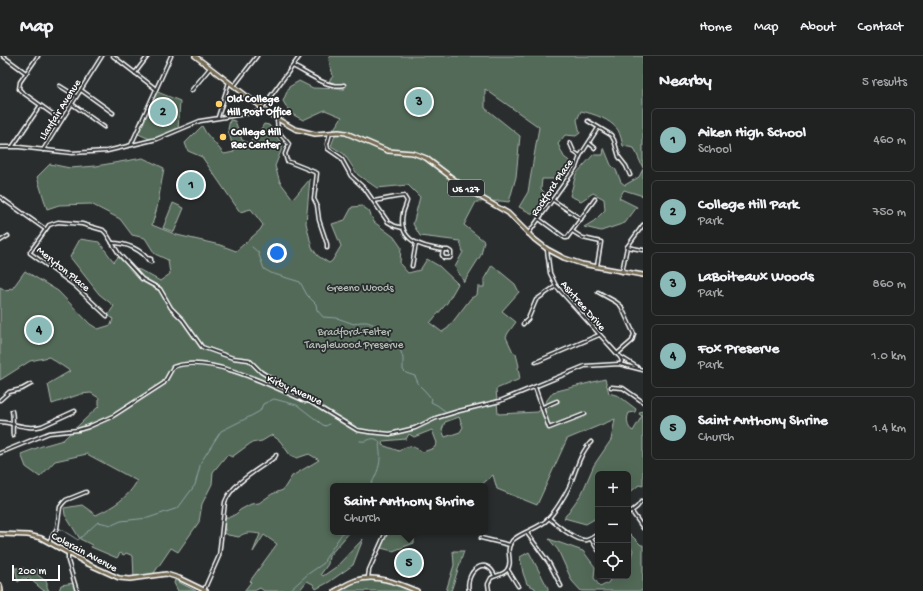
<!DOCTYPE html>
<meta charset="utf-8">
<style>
body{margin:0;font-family:"Gochi Hand",sans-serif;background:#2d2f2f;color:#f1f3f6}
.controls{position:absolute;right:12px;bottom:12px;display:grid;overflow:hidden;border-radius:6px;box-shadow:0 4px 16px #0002}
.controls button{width:36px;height:36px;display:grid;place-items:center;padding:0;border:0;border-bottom:1px solid #3d3f40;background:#202222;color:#f1f3f6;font:20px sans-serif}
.scale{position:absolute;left:12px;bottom:10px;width:48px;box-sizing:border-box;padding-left:4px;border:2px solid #fff;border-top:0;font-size:11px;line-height:14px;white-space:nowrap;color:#fff;-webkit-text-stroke:3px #2a2d2e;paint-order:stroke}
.you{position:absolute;left:277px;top:197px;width:14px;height:14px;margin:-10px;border:3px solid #fff;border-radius:50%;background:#1a73e8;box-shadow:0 0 0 6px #1a73e833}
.badge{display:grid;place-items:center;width:26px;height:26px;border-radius:50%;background:#8bbbb9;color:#111;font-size:13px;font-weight:700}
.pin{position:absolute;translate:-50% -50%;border:2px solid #fff;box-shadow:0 1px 4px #0006}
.popup{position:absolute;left:330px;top:427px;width:158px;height:52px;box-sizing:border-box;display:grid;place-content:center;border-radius:6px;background:#202222;filter:drop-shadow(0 1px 3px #0005);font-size:13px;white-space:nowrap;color:#a2a4a5}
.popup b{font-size:15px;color:#f1f3f6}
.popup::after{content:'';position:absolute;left:50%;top:100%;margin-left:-8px;border:8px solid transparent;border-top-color:#202222}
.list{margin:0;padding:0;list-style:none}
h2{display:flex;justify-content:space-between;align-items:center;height:52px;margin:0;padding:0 16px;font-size:17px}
h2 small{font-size:13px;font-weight:400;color:#a2a4a5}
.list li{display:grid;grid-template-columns:26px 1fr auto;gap:12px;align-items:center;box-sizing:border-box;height:64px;margin:0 8px 8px;padding:0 8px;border:1px solid #3d3f40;border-radius:6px}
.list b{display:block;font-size:15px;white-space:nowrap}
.list p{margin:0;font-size:13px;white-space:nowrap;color:#a2a4a5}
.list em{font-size:13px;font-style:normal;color:#a2a4a5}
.icon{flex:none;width:22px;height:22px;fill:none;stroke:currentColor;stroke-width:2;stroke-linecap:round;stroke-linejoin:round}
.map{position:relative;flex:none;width:643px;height:535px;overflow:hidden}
header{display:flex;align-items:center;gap:24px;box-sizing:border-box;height:56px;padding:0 20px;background:#202222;border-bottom:1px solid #3d3f40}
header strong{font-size:19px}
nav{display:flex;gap:22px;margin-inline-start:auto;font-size:14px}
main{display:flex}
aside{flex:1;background:#202222}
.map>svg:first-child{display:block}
</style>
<header>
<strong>Map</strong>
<nav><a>Home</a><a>Map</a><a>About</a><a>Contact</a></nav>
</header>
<main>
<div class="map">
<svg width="643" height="535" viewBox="0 0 643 535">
<rect width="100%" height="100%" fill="#2a2d2e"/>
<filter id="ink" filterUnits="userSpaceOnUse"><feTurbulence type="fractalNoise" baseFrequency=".025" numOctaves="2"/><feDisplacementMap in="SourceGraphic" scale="8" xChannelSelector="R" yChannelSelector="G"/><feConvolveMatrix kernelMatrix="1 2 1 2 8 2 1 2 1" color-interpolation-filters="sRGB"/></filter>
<g filter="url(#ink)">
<g fill="#536a58" stroke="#a9b4ac" fill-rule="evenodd">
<path d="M330 0H643V112L634 92 623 90C622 85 620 78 618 74 610 63 594 58 581 55L577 64 580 77 576 80 565 79 558 88 564 101 572 107 560 123H542L541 133 550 142 537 160 519 151 528 136 539 71 485 33V52L520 80 516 121 509 146 501 145 476 146 464 169 484 185 481 199 464 226 455 211 463 196 460 185 420 180 413 168 420 141 408 129 377 132 358 119 344 98 331 90 337 74H333L342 61 325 54 303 64 290 57 283 45 289 31 299 25 313 32 345 33 329 25 333 20 329 4Z"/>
<polygon points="155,35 180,45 178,74 152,84 136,77"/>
<path d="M230 64 235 65 242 84 248 87 256 81 264 68 269 69 283 90 275 110 280 126 293 143 310 123 306 167 312 192 318 200 329 207 332 205 341 190 332 168 345 164 352 151 362 150 369 155 374 166 394 181 401 191 400 208 408 217 420 214 427 203 439 210 458 228 447 247 430 267 442 276 448 272 471 242 477 239 478 231H484V223L492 209 515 228 519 236 502 255 516 266 508 277 506 281 513 296 516 298 519 310 518 312 520 323 496 333 498 358 538 356 553 336 605 323 609 337 619 340 636 353 635 356 629 357C626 363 627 372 633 375L642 360 639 358 641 355 643 356V430L639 429 628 438V418H598V461L586 468 564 462 582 437 594 409 611 384 615 363 567 383 537 449 497 433 493 419 480 430H333V476H350L329 500 328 508 321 518 323 520 336 511 363 483 353 509 329 526 316 533 313 528 307 525 299 535H264L260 532 254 535H244L251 526 250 525 277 488 264 479 253 496 260 478C253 477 245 475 239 481L228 479 225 477V473H224L225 461H230L236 458 240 454 251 448 259 447 272 438 283 434 292 420 319 404 309 398 297 402 290 399 280 385 272 379 262 385 251 387 232 401 228 399 226 400 213 416 212 428 202 448 199 466 178 496 171 492 152 520 134 523 133 500 126 497 124 499 120 497 117 502 91 491 92 489 80 483 65 459 64 452 82 449 96 459C113 451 128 442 137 425L87 398 55 405 40 421 26 411 21 398 42 390 63 384 99 350V342L91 337 81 338 52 348 48 328 70 315 49 301 30 305 0 324V231L7 235 10 232 12 233 25 215 58 235 90 268 98 273 111 269 113 263 108 259 114 250 99 238 70 201 80 183 99 186 114 206 118 201 130 212 140 214 160 225 170 218 168 204 155 198 145 182 132 179 120 163 91 148 59 149 47 153 37 121 50 108 70 112 96 110 143 102 164 112 157 152 152 169 177 179 220 189 236 195 260 174 263 169 251 153 240 156 202 101 188 95 185 87 202 70 206 77 224 98 234 96 228 73ZM459 361 463 371 460 376 445 381 442 374 445 366ZM432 374 437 387 434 392 423 396C411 390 411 387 399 395L382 389 383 385 406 383 409 378 414 381Z"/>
<polygon points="604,92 611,109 616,114 621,126 625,129 639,121 643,113 643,140 624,134 619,142 637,151 625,167 601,175 584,171 594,165 605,154 604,143 593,137 581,145 570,140 576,118 593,99 603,99"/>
<polygon points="173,147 184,152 174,176 163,172"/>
<polygon points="387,476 414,476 414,487 393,495 381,492"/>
<polygon points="629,477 641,489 643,489 643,535 581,535 572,525 558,494 549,483 583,495 595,511 594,522 600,531 608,527 612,520 628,520 628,508 629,507 633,494 628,487"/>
<polygon points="453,495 464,495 451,535 446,535 454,509"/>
<polygon points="529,496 548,532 548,535 535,535 535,532 527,528 523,517 520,501"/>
<polygon points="15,512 23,512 30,517 38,513 39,520 47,526 47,531 49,535 44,535 30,523 23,522 18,526"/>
<polygon points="379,523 417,535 335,535 354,525"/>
<polygon points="175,524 196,535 178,535 174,527"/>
<polygon points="74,527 77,535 59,535 61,529"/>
</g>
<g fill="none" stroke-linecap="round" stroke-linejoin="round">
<g stroke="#8fa2a4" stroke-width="1">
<polyline points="252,191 258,196 264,213 271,217 300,226 307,239 316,248 317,254 323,261 337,262 354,268 360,266 367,266 375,269 400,293 403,302 403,314 406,317 415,320 419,329 425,335 432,343 431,346 437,349 445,355"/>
<path d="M360 385C369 387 372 378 380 386 378 391 381 396 380 402 380 411 375 422 370 430"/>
<polyline points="59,472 78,484 98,466 112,469 121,465 148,462 178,452 195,429 201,406 221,375 251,360 260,355 263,348 274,343 297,349 323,369 326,370 329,368"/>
<polyline points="289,535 308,518 324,507 325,503 343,476"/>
</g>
<g stroke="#fff" stroke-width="5">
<g id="minor">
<polyline points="3,0 26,17"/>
<polyline points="38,0 20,26 19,33 22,36 61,64"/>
<polyline points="113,0 156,33"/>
<path d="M293 10C307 17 328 33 344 29"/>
<polyline points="135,17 148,0"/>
<polyline points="60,30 76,40"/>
<polyline points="234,30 257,0"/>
<polyline points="81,34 113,57"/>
<polyline points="191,35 210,12"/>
<polyline points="72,48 104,71"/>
<polyline points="218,61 229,26"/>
<polyline points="277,63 278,75 289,88 285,98 287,105 317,117 314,143 317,149 319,164 327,188 327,192"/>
<polyline points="588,65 611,79 614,84 619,101 626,110 630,119"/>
<polyline points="330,77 327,88 328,93 341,102 351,120 365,133 388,166 395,170 403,172"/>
<polyline points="570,87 574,96 580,100"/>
<polyline points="589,87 595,92"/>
<polyline points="131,89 171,0"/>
<polyline points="13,90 40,50"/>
<polyline points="0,91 19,91 72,97 107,95 157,83 200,65 257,56 262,52 300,0"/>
<polyline points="43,94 102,0"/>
<polyline points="0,141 45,173"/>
<polyline points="553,144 581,163"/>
<path d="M374 145 396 141 404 140 407 145C406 149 404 153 403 157 397 185 422 191 443 194L442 199 444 202H450L451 200V196L448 194H443"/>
<polyline points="539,163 565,182 567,182 595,143"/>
<polyline points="572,175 583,182 601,186 597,210"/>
<polyline points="528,178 576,111 580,100 598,72"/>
<polyline points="0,185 8,180"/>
<path d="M112 187C127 187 142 194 149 205L151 206V203L147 202"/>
<polyline points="627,191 643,194"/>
<polyline points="547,194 550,217 556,230 620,301 622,305 621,308"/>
<polyline points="412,210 416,187"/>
<polyline points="622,216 627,191 643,169"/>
<polyline points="598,236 616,246 621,250 634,278 632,285 617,298"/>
<polyline points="107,260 74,229 30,197 30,196 49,169 58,166 82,168 103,174 106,177 119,198 142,223 160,233 171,252 183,264 202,291 233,302 249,304 261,316 308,345"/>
<polyline points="523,268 528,263 536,244 556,230"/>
<polyline points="621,301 637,311"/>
<polyline points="536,306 599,279"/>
<polyline points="535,331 549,372 585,358"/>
<polyline points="611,331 623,332 643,346"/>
<polyline points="0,344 9,336 22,333 31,328"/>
<polyline points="543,351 557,345"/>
<path d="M12 355C14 364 12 372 13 380"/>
<path d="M0 366C15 367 27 374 42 370L75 355"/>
<path d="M0 397 49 377 78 374 88 371 113 360 164 327 173 311C208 297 272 330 305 345H309L357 374 369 376 390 378 415 372 436 362 459 355 500 345 585 310 619 308 643 314"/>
<polyline points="632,456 643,472"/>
<polyline points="628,458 637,451 641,446"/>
<path d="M549 462C557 469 576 486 587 484 591 483 595 480 598 478"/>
<polyline points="527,477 549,507 561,530"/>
<polyline points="481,482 510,489"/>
<polyline points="591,483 598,494"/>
<polyline points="49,486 57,472 60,451 63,447 66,444 86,436"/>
<polyline points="68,498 68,505 77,535"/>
<polyline points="508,514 518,530"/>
<polyline points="368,522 369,514 386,476"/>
<path d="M204 534 219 500 225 446C232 427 259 413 275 401L276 399"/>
<path d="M469 535C464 516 486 498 495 520"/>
<path d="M489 535 488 528 491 522C496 519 503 519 507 514 514 506 504 495 512 485 520 476 539 473 548 463 555 456 566 438 570 429 576 415 580 397 591 386"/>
</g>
</g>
<g stroke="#fff" stroke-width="6">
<g id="major">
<polyline points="195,0 274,61 295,73 315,78 339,76 346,77 388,95 413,97 426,102 468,134 508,157 534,183 547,193 564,202 582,208 643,219"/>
<polyline points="0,478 28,479 41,482 88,508 119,522 130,523 166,518 179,522 206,535"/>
<polyline points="0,529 1,535"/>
<path d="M335 535C341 532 348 527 354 525 375 517 398 527 417 535"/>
</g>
</g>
<use href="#minor" stroke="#2a2d2e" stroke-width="2"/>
<use href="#major" stroke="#756b52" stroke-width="3"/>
</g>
</g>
<g fill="#ffd166" stroke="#2a2d2e" stroke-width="1.5">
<circle cx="219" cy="48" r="4"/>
<circle cx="223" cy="81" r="4"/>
</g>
<g text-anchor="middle" stroke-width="3.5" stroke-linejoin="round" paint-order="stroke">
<rect fill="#2a2d2e" stroke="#bfc0c0" stroke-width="1" x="448" y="124" width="36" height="16" rx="3"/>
<g font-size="10" font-weight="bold" fill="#fff">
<text x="466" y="136">US 127</text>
</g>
<g font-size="11" font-weight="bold" fill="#fff" stroke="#2a2d2e" text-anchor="start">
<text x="227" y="46">Old College<tspan x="227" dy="13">Hill Post Office</tspan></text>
<text x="231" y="79">College Hill<tspan x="231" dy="13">Rec Center</tspan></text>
</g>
<g font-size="11" fill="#fff" stroke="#2a2d2e">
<text transform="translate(59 53) rotate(-58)" y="4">Llanfair Avenue</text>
<text transform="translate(551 131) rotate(-56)" y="4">Rockford Place</text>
<text transform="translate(64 212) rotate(39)" y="4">Meryton Place</text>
<text transform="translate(584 249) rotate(49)" y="4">Ashtree Drive</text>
<text transform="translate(295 333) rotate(24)" y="4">Kirby Avenue</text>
<text transform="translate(85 495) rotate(28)" y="4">Colerain Avenue</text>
</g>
<g font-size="11" fill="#b2bcb4" stroke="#2a2d2e">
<text x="360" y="235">Greeno Woods</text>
<text x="354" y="279">Bradford-Felter<tspan x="354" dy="13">Tanglewood Preserve</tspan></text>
</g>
</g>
</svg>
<div class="controls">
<button>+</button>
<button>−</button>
<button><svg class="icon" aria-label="locate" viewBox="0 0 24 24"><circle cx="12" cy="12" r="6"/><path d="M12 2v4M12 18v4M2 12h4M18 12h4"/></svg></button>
</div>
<div class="scale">200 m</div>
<div class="you"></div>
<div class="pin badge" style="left:191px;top:129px">1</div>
<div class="pin badge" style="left:163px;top:56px">2</div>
<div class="pin badge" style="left:419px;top:46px">3</div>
<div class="pin badge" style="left:39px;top:274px">4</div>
<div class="pin badge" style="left:409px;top:507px">5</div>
<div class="popup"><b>Saint Anthony Shrine</b>Church</div>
</div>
<aside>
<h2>Nearby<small>5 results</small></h2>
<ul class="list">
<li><span class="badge">1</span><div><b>Aiken High School</b><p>School</p></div><em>460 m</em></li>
<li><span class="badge">2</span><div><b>College Hill Park</b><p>Park</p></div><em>750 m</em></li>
<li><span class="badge">3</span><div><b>LaBoiteaux Woods</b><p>Park</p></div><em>860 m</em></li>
<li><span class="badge">4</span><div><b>Fox Preserve</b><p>Park</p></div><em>1.0 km</em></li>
<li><span class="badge">5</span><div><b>Saint Anthony Shrine</b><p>Church</p></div><em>1.4 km</em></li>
</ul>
</aside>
</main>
